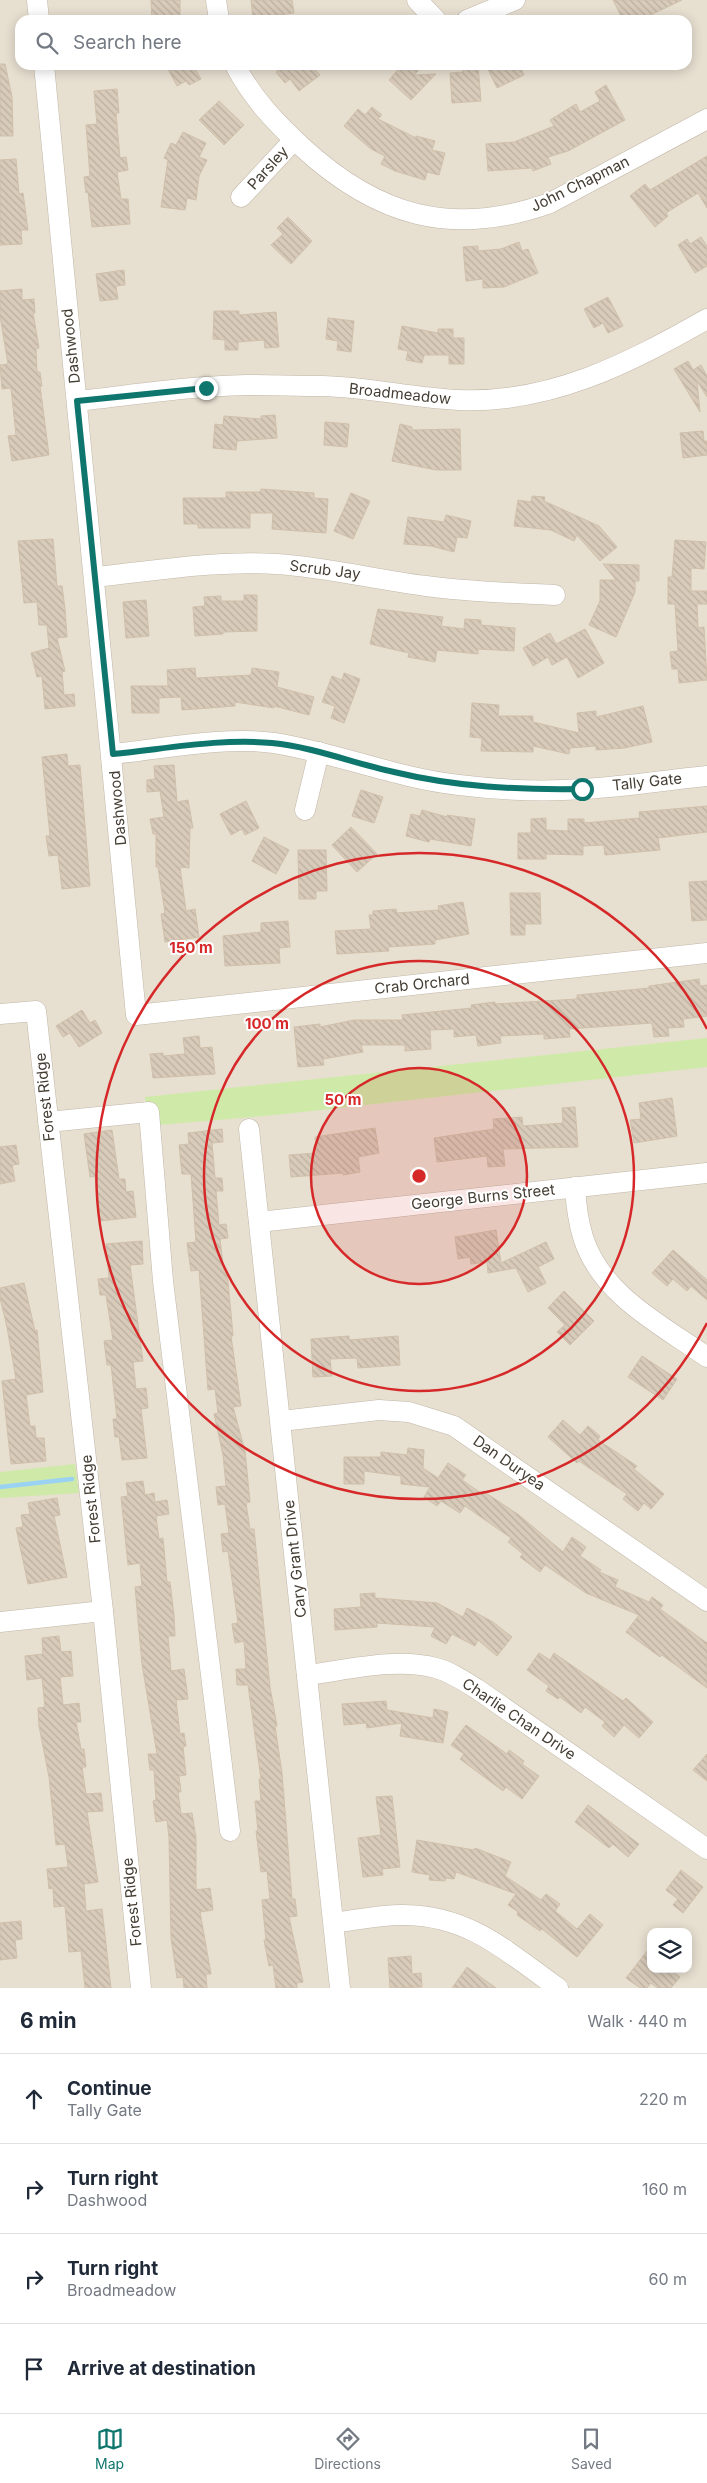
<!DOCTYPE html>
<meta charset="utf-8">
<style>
body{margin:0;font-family:Inter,sans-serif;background:#f6f6f7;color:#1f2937}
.controls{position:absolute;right:15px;bottom:15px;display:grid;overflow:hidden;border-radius:10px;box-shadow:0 2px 12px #0003}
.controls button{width:45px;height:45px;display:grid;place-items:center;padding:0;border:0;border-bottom:1px solid #e0e1e3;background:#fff;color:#1f2937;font:25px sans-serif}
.stop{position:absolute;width:15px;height:15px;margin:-11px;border:4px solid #0f766e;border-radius:50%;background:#fff}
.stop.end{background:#0f766e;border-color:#fff;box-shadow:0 1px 5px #0008}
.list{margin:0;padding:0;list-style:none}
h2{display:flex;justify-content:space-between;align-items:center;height:65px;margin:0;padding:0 20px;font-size:21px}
h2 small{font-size:16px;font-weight:400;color:#747a83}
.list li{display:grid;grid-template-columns:32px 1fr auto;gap:15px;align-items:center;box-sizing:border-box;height:90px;padding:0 20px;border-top:1px solid #e0e1e3}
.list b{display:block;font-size:19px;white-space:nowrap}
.list p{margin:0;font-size:16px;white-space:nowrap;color:#747a83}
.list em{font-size:16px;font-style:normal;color:#747a83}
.icon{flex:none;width:28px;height:28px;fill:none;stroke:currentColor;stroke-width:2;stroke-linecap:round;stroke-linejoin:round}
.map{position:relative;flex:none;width:707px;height:1988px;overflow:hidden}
.search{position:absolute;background:#fff;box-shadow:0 2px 12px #0003;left:15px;right:15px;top:15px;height:55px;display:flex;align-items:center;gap:12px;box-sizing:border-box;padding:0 18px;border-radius:15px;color:#747a83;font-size:19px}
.sheet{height:425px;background:#fff}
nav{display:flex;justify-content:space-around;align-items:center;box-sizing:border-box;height:70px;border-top:1px solid #e0e1e3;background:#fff;font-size:14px;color:#747a83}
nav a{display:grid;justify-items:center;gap:2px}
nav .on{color:#0f766e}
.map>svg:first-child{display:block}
</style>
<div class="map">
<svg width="707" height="1988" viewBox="0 0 707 1988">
<defs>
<pattern id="building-back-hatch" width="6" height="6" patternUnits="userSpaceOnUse" patternTransform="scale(1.25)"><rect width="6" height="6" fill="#d8cbba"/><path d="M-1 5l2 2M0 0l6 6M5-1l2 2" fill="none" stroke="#bbafa0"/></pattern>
</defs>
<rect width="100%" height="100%" fill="#f2ede3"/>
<path fill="#e7dfd0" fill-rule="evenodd" d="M0 0H707V1040L144 1100 146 1126 707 1065V1988H0ZM20 20H687V65H20ZM651 1932H688V1969H651Z"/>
<g fill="#cfeaa8">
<polygon points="707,1038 707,1067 276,1115 146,1126 145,1097"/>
<polygon points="75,1464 79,1493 0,1498 0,1472"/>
</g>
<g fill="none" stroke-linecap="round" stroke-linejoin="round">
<polyline stroke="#9ad2f4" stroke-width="4.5" points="0,1487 72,1479"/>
</g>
<g fill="url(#building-back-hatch)" stroke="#d0c0aa">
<polygon points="151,0 180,0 180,20 152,20"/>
<polygon points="251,0 292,0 294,13 253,18"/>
<polygon points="613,0 682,0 640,20 623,20"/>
<polygon points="0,64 5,64 12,97 13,136 0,136"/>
<polygon points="166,65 193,65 201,79 189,85 186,81 177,86"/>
<polygon points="285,65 311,65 320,75 299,91 290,79 285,83 276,72"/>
<polygon points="402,65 424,65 414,75 436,74 411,100 389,80"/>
<polygon points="462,65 478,65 481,101 452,103 450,73 463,72"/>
<polygon points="486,65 519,65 524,75 497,88"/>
<polygon points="606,85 625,120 568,151 548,157 551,164 533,171 532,168 488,171 486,144 514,142 554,126 550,120 576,104 580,112 600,101 595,92"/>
<polygon points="117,89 119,113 116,113 120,158 126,157 128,170 117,172 121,199 128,199 130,224 92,227 88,192 86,193 84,177 90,176 86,125 97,124 94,91"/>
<polygon points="219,101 244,125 224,145 199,120"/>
<polygon points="372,107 382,115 378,119 416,138 416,136 435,141 432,150 445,153 439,175 427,172 425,180 395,171 381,164 385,156 371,149 344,126 358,109 365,115"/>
<polygon points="183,132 206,143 199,157 207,160 199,176 196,200 187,198 185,210 161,207 168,160 164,158 171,143 176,145"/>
<polygon points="707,156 707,208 698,193 666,213 668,216 655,227 630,196 645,184 650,190"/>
<polygon points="16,159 19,194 23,193 28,230 21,230 22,244 0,245 0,160"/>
<polygon points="288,217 312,241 291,264 271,245 283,234 277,228"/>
<polygon points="701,237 707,246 707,266 695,273 678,245 687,239 690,244"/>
<polygon points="519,242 522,251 528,249 538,273 504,287 483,288 483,279 466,281 463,247 478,246 478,251 501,249"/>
<polygon points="124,270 125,285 116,286 118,299 100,301 96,274"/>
<polygon points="22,289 22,300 34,299 35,313 33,313 39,348 36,349 37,372 40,372 42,386 40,386 49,455 12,461 8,436 16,435 11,388 2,389 0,365 8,364 0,316 0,291"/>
<polygon points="608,297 623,326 608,333 603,323 594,328 584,309"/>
<polygon points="214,311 239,311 239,315 276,312 279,347 265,348 264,340 238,342 238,350 225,350 225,340 213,339"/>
<polygon points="328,318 354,321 351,352 337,350 338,341 326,339"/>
<polygon points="402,326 438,333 438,329 453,329 453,338 464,338 464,364 449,364 449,355 424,355 422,363 406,360 408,351 398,349"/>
<polygon points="688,361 693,370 701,365 707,376 707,397 697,381 700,412 674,369"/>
<polygon points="275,415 277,438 237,441 236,450 213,448 215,424 223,425 224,416 261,419 261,416"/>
<polygon points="325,422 349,424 347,447 324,445"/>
<polygon points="400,424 412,427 412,430 460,429 461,470 436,470 392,461"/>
<polygon points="703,431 704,441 707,441 707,455 683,458 680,433"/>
<polygon points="261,489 314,493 314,498 328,499 326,533 272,529 273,513 250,513 250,528 198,528 198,524 184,524 183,498 226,498 226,492 260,492"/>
<polygon points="351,493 370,501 353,539 334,531"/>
<polygon points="532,496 545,497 544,501 599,526 617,547 600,561 577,535 574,541 551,530 514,526 518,500 531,502"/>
<polygon points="446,515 471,521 467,538 457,537 454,552 431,546 404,544 408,517 444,522"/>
<polygon points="53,539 57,586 62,586 65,609 67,637 57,638 65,671 62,672 64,695 74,694 75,706 45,709 42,676 37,677 31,653 49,648 47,625 39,625 37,602 24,603 18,541"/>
<polygon points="675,540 706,542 704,569 691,568 691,591 707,591 707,604 697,604 698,628 704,627 707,680 679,683 678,669 672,669 670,652 678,651 675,604 668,604 668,577 672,577"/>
<polygon points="603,564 639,565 639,581 635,581 635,592 616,637 589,625 600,601 600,580 616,580"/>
<polygon points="244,595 257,595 257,631 223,632 223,634 195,636 193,607 205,606 204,597 221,596 221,601 244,601"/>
<polygon points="146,600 149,636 126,638 123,602"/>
<polygon points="378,609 443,617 441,626 464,629 465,619 481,620 481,625 515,628 514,651 478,649 478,654 437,650 435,662 408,657 409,653 370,644"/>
<polygon points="585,629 604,663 578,678 567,657 552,665 548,657 533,666 523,648 550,633 556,644"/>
<polygon points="195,668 196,678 251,675 252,668 279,672 277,687 314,697 309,715 274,706 274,708 235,702 235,706 182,710 181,697 159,698 159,713 132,713 131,686 168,686 167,670"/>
<polygon points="344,673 360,679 344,723 331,718 335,706 322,702 332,676 342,680"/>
<polygon points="472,703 499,705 498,716 533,716 533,722 579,733 577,713 596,711 596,717 643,706 652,742 624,748 596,750 596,746 570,748 569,754 533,746 533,752 481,751 482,738 470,737"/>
<polygon points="67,754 68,766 80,765 90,886 62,889 58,855 49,856 46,836 50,836 42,757"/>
<polygon points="174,765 177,802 188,800 193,828 190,828 189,868 180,867 186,911 195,909 199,937 165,942 161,914 165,913 158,867 156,867 156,834 153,834 150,819 164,817 160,791 147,792 147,780 155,779 154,766"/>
<polygon points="361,790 383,797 374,823 352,816"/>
<polygon points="246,801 259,828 245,835 242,829 231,835 220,814"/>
<polygon points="707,806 707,832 658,838 660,850 605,855 604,845 583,846 583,855 546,854 546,859 518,859 518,833 531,833 531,819 546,818 546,830 568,831 568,819 584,819 584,823 640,818 639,812"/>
<polygon points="422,810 447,817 447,815 475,819 471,846 430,839 429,842 406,836 411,814 420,816"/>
<polygon points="351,827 377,854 357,872 332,845"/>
<polygon points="264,837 289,850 276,874 252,861"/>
<polygon points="298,850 326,850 327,891 316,891 316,899 299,899"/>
<polygon points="707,881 707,920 692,921 689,882"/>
<polygon points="510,893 540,893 541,924 525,924 525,935 511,935"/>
<polygon points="463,902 469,934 435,940 435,944 388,947 389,951 337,954 335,931 371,929 369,915 373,915 373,911 396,909 397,913 439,910 438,906"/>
<polygon points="288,921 290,947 279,948 280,963 225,966 223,936 261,932 261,923"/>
<polygon points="699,979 700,986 707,985 707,1016 683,1019 684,1027 668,1028 669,1036 654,1037 652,1023 569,1029 570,1037 544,1039 544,1034 500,1036 501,1043 478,1046 476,1035 454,1037 454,1029 430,1030 431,1049 405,1051 405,1045 361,1045 363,1052 323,1059 324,1065 298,1067 294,1027 320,1024 320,1027 354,1020 403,1020 402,1015 472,1008 471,1005 495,1002 495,1004 577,999 577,995 649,988 649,986"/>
<polygon points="82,1010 90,1023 95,1020 102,1033 79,1047 70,1033 63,1037 56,1026"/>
<polygon points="199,1036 200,1048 212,1047 215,1074 153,1078 150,1054 163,1053 163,1056 185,1054 183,1038"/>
<polygon points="672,1098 677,1136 634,1143 630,1120 641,1119 639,1103"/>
<polygon points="575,1107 578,1147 503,1149 505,1166 488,1167 487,1156 437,1162 434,1138 494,1129 493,1119 522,1117 523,1126 563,1123 562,1108"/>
<polygon points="375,1128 379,1153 358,1157 360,1172 343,1175 343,1173 291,1177 289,1155 317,1153 315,1137"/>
<polygon points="222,1129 223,1142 212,1143 215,1178 222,1178 223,1191 216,1191 219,1225 226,1224 228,1238 220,1239 224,1273 227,1272 231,1313 233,1336 231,1336 241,1406 233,1407 245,1451 250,1502 246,1503 250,1529 254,1529 270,1687 277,1726 275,1726 282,1773 292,1899 295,1899 297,1916 289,1917 303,1982 297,1983 297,1988 276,1988 273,1965 269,1966 264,1940 266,1940 262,1900 270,1899 267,1871 261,1872 256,1831 258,1831 255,1801 261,1801 259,1779 261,1779 248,1685 237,1685 236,1669 246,1669 244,1641 235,1643 232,1624 238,1623 228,1551 223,1552 221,1534 229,1533 225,1504 218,1505 216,1487 226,1486 223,1455 214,1414 218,1413 215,1389 208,1390 199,1270 191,1271 187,1243 196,1242 191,1174 182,1174 179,1145 189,1144 188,1133"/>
<polygon points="112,1130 119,1179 125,1179 126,1192 133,1191 136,1217 100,1221 95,1176 90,1177 84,1134"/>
<polygon points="16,1145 19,1164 12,1165 15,1181 0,1184 0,1147"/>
<polygon points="496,1230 501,1263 546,1242 554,1259 538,1267 546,1283 528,1292 516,1268 488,1273 487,1262 471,1264 470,1257 458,1259 455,1237"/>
<polygon points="142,1241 143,1264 130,1265 143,1361 133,1362 136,1389 146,1388 148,1408 141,1409 147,1458 122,1460 119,1437 115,1437 113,1419 117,1419 111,1365 107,1365 104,1341 113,1340 106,1295 100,1295 98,1279 109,1278 106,1244"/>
<polygon points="673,1250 707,1280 707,1300 691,1286 687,1291 673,1279 667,1286 652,1273"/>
<polygon points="24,1283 35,1331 37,1330 43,1392 26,1395 30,1426 35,1426 36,1438 44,1438 46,1461 11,1464 2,1381 16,1379 7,1327 0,1298 0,1288"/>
<polygon points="564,1291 594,1321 570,1345 557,1332 565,1325 548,1308"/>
<polygon points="349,1336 349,1340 398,1336 400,1365 358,1368 357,1358 330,1359 332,1376 313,1377 311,1339"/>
<polygon points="642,1356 677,1379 663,1400 628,1377"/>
<polygon points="563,1420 580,1435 588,1426 600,1436 598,1440 637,1466 634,1469 664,1494 651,1509 644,1503 638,1511 623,1499 627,1494 579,1461 577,1463 548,1437"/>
<polygon points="408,1448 424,1450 423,1468 438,1478 448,1463 466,1475 462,1480 481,1493 483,1491 519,1515 563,1552 572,1537 586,1547 580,1556 601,1570 599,1572 618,1580 615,1587 649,1602 652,1597 663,1605 660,1609 707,1643 707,1688 662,1655 660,1657 626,1632 639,1615 586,1593 545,1565 540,1572 520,1557 523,1554 508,1542 511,1538 465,1506 460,1513 441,1501 437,1506 424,1497 430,1487 401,1484 401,1476 364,1471 364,1484 344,1484 344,1457 381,1457 381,1452 407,1455"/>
<polygon points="143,1481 145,1495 154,1493 155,1502 167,1500 169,1514 156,1516 159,1539 163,1538 167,1582 170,1582 174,1615 175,1636 168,1636 171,1671 184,1669 188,1699 176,1700 180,1734 184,1733 186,1746 183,1747 186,1775 179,1776 181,1792 178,1792 181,1814 192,1813 196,1838 196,1890 210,1888 213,1910 200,1912 211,1974 206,1974 207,1988 184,1988 183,1977 177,1978 171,1938 169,1837 167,1820 156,1822 153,1801 156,1800 154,1770 150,1770 148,1754 157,1754 142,1664 135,1587 142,1586 140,1563 128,1565 121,1497 128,1496 126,1483"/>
<polygon points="57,1498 60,1515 54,1516 67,1577 28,1584 16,1528 23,1527 21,1515 30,1514 28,1503"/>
<polygon points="375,1593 375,1598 437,1603 463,1617 467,1608 493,1622 512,1637 497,1656 478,1640 475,1646 452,1634 446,1644 431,1636 435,1627 377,1623 377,1627 335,1630 334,1609 361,1607 360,1594"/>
<polygon points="59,1636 61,1652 71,1651 73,1676 60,1677 63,1705 79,1703 81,1722 76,1722 81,1749 84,1749 86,1767 82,1767 86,1794 101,1793 103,1811 87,1812 98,1882 84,1884 86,1911 102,1909 111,1988 85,1988 81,1951 69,1952 65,1906 54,1907 53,1888 49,1889 47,1869 68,1867 65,1844 56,1845 49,1777 39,1726 38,1708 45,1707 42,1678 27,1680 25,1656 43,1654 42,1638"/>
<polygon points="539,1653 550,1660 554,1653 623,1701 626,1698 653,1722 639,1738 624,1725 614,1737 602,1726 605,1722 585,1707 581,1713 560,1697 558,1699 546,1691 549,1686 527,1670"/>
<polygon points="386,1701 387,1710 433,1718 434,1709 448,1712 443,1743 400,1736 402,1723 367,1728 366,1723 344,1725 342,1704"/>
<polygon points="466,1725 507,1754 509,1750 524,1761 522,1764 539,1776 522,1799 506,1787 503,1791 460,1759 464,1754 451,1745"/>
<polygon points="707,1754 707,1781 693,1770"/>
<polygon points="392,1796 400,1867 382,1869 383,1875 363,1877 358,1838 381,1835 376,1797"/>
<polygon points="588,1805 639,1844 628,1857 613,1844 609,1848 575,1822"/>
<polygon points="417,1840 474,1850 475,1848 511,1862 505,1876 541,1900 546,1894 560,1904 555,1911 577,1929 590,1914 603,1925 577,1957 542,1929 540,1931 517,1915 518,1912 508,1905 516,1894 456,1872 454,1879 446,1878 445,1881 429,1880 430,1875 412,1872"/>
<polygon points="681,1870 703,1887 683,1913 673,1905 678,1899 666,1890"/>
<polygon points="21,1921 22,1939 15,1940 17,1958 0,1960 0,1923"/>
<polygon points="651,1946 651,1969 669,1969 680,1977 671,1988 657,1988 651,1983 647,1988 640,1988 626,1978"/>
<polygon points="411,1956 412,1974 421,1973 422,1987 390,1988 388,1958"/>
<polygon points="467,1967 496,1988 452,1988"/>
</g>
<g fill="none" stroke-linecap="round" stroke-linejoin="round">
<g stroke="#c1b7a8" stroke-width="21">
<g id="minor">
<polyline points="37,0 39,20"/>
<polyline points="216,0 219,20"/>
<polyline points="417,0 436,20"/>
<polyline points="467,20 515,0"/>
<polyline points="44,65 136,1015 707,953"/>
<path d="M235 65C252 98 275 122 302 147 377 216 452 238 550 203L707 119"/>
<polyline points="241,197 294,140"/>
<path d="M77 401C133 395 190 386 247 385 272 385 297 386 322 386 368 387 413 398 458 400 551 404 629 363 707 319"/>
<path d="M95 577C154 571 217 560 276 564 327 567 376 580 426 586 469 592 512 593 555 595"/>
<path d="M113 754C162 749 226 736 274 743 337 753 396 778 459 785 500 790 542 792 583 789 624 787 666 780 707 776"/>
<polyline points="305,810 319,752"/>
<polyline points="0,1014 36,1011 103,1611 141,1988"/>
<polyline points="48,1122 149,1112 163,1281 230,1831"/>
<polyline points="249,1129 340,1988"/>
<path d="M575 1187C576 1204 578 1221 583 1237 601 1295 660 1324 707 1357"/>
<polyline points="259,1222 707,1173"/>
<polyline points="281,1421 379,1410 409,1412 454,1426 707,1601"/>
<polyline points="0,1622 103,1611"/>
<path d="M307 1675C348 1670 396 1657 436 1668 451 1672 464 1681 477 1689L707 1849"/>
<path d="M334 1923C357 1920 382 1914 406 1915 470 1916 509 1953 558 1988"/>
</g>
</g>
<use href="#minor" stroke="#fff" stroke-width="20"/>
</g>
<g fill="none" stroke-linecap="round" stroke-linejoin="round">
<path stroke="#0f766e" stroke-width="6" d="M206 388 77 401 113 754C165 749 220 738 272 743 313 747 353 763 394 772 456 787 518 790 582 789"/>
</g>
<circle cx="419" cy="1176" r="108" fill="#d62828" fill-opacity=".12"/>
<g fill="none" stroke="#d62828" stroke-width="2.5">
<circle cx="419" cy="1176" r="108"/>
<circle cx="419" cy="1176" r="215"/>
<path d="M707 1323A323 323 0 1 1 707 1029"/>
</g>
<g text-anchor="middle" stroke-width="4" stroke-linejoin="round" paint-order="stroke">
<g font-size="15" fill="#443d33" stroke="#fff">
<text transform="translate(268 168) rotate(-48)" y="5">Parsley</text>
<text transform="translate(580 184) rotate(-26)" y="5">John Chapman</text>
<text transform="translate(71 346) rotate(-96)" y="5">Dashwood</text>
<text transform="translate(400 394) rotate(6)" y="5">Broadmeadow</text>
<text transform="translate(325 570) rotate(7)" y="5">Scrub Jay</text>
<text transform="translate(647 782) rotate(-6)" y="5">Tally Gate</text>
<text transform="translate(118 808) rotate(-95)" y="5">Dashwood</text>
<text transform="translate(422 984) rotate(-6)" y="5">Crab Orchard</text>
<text transform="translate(45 1097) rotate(-96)" y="5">Forest Ridge</text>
<text transform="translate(483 1197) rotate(-6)" y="5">George Burns Street</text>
<text transform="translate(509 1463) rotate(35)" y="5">Dan Duryea</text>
<text transform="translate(91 1499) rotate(-96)" y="5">Forest Ridge</text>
<text transform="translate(295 1559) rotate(-96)" y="5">Cary Grant Drive</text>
<text transform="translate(519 1719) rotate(34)" y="5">Charlie Chan Drive</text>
<text transform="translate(132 1902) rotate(-96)" y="5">Forest Ridge</text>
</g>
</g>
<circle cx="419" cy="1176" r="8" fill="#d62828" stroke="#fff" stroke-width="2.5"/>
<g font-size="15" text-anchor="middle" font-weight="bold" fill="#d62828" stroke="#fff" stroke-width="4" stroke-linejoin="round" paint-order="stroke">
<text x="191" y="953">150 m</text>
<text x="267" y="1029">100 m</text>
<text x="343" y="1105">50 m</text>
</g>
</svg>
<div class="controls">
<button><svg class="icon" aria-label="layers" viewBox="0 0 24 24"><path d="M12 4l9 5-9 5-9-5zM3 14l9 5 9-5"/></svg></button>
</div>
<div class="stop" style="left:582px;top:789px"></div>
<div class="stop end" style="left:206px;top:388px"></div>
<div class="search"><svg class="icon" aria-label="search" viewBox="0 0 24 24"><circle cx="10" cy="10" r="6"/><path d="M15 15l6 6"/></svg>Search here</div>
</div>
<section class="sheet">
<h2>6 min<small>Walk · 440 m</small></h2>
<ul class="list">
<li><svg class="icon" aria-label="ahead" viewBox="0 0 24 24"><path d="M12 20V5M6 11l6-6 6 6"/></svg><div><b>Continue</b><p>Tally Gate</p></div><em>220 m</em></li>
<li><svg class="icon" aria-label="right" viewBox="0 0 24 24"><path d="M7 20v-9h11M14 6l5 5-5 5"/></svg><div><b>Turn right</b><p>Dashwood</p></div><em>160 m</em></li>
<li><svg class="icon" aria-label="right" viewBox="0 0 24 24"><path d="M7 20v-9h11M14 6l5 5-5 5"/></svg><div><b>Turn right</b><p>Broadmeadow</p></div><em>60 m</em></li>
<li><svg class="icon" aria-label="arrive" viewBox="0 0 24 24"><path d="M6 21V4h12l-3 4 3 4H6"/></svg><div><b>Arrive at destination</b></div></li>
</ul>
</section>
<nav>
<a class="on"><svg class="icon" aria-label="map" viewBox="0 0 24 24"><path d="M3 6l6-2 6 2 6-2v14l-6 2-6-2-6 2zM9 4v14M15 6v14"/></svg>Map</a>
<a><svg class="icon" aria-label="directions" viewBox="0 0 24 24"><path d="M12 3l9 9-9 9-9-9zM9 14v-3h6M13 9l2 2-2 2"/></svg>Directions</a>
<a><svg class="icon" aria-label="saved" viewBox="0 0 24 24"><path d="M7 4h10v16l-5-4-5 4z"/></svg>Saved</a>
</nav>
